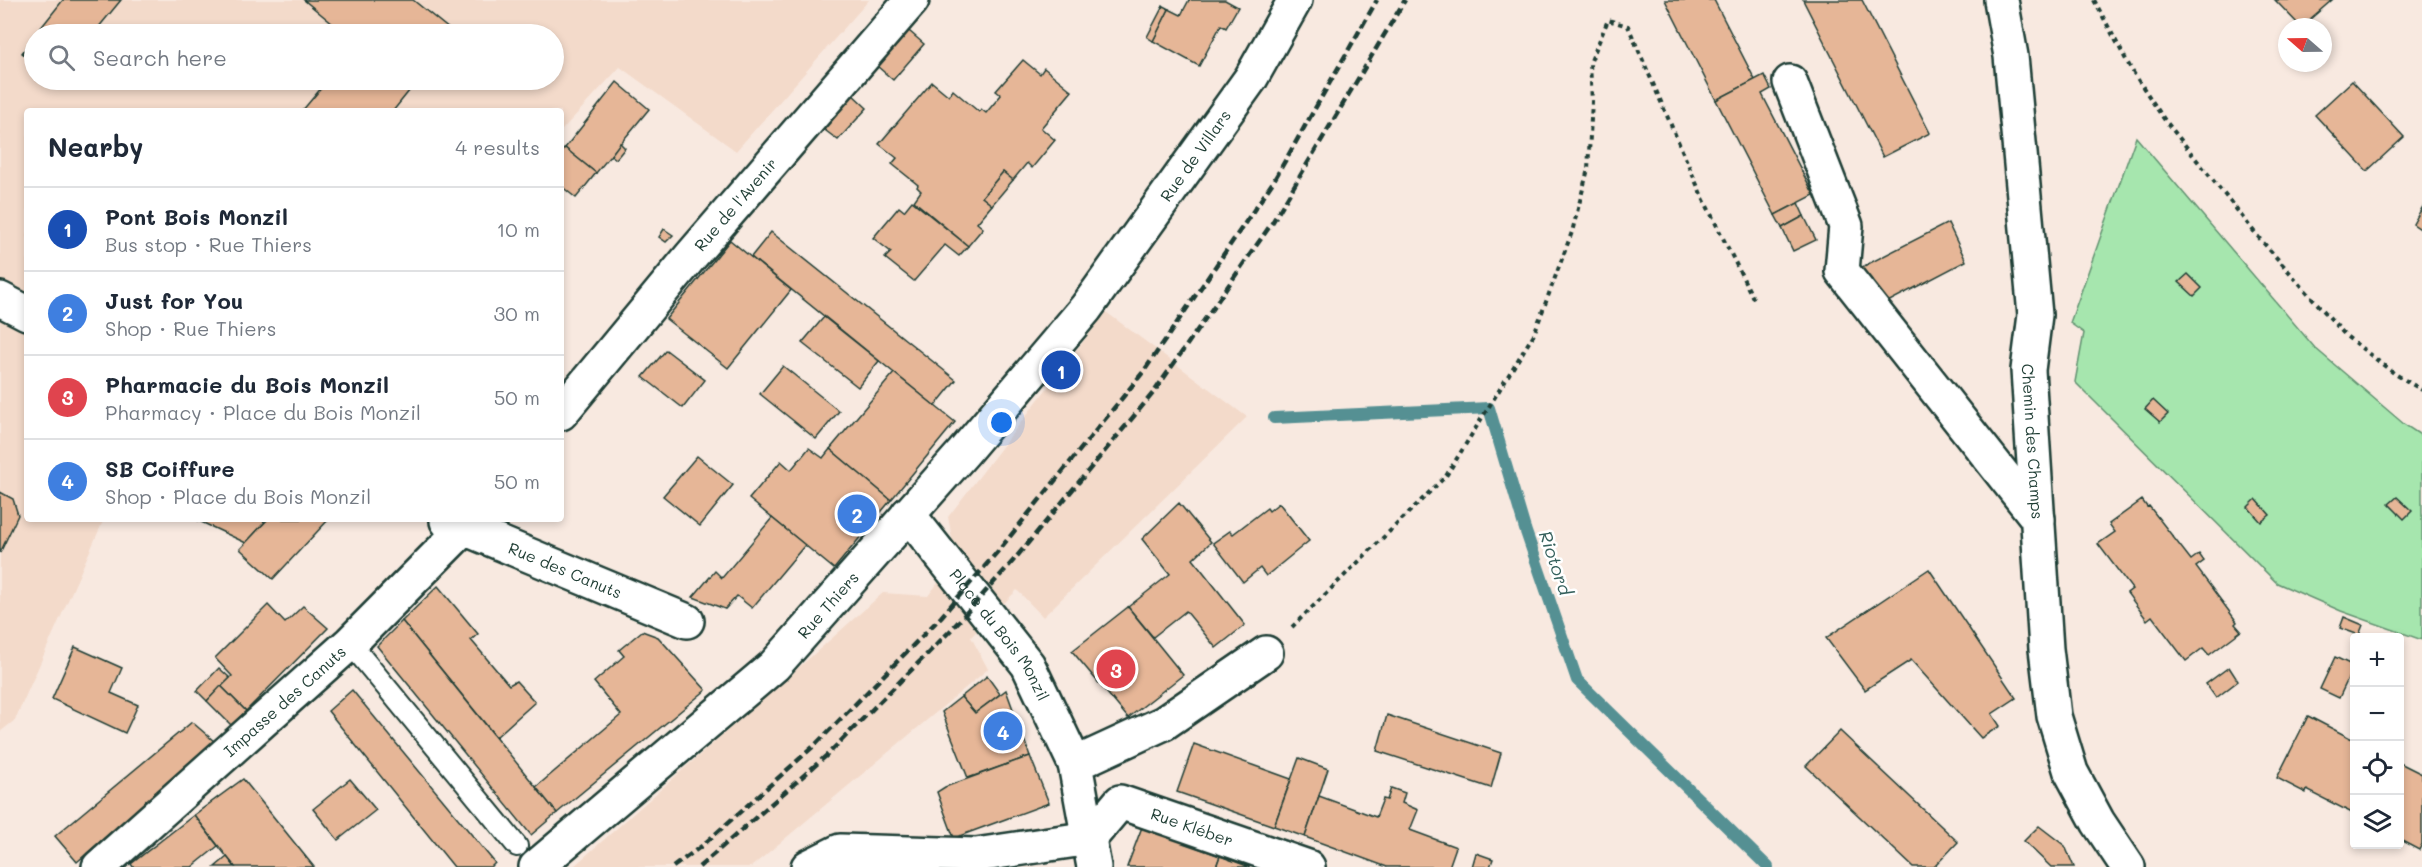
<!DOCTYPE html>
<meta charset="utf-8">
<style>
body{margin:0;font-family:Mali,sans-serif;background:#f6f6f7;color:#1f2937}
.controls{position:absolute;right:18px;bottom:18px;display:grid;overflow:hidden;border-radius:6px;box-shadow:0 3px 9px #0003}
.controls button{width:54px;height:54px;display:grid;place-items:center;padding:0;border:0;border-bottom:2px solid #e0e1e3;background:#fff;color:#1f2937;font:30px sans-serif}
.compass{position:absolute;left:2278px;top:18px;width:54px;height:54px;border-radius:50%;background:#fff;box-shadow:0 3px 9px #0003;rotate:290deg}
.you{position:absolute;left:1002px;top:423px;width:21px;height:21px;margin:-15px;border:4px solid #fff;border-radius:50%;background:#1a73e8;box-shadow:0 0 0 9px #1a73e833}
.badge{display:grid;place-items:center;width:39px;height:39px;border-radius:50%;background:#1f3d34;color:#fff;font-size:20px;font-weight:700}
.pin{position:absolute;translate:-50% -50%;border:3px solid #fff;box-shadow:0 2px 6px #0006}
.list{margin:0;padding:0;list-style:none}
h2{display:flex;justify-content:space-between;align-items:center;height:78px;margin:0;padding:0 24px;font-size:26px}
h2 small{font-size:20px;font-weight:400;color:#747a83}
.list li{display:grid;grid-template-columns:39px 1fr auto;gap:18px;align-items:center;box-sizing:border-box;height:84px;padding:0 24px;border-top:2px solid #e0e1e3}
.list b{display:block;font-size:22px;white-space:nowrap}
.list p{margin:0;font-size:20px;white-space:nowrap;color:#747a83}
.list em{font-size:20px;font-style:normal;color:#747a83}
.icon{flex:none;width:33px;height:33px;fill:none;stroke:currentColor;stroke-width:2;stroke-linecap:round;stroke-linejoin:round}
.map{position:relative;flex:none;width:2422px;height:867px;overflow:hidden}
.search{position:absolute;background:#fff;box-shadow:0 3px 9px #0003;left:24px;top:24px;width:540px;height:66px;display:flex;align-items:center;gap:15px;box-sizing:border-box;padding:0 21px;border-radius:33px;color:#747a83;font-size:22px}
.panel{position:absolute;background:#fff;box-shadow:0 3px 9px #0003;left:24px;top:108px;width:540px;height:414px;border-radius:6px}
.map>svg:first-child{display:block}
</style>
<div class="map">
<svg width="2422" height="867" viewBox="0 0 2422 867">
<rect width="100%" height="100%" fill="#f8e9e0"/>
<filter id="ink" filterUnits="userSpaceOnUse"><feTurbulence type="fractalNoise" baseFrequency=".0167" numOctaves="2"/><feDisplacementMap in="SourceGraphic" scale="12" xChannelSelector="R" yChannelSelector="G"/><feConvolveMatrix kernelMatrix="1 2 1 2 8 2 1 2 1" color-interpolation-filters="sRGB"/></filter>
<g filter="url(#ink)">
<g fill="#f3daca" fill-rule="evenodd">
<path d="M0 0H869L736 151 620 67 561 131V111H27V519H104L15 720 0 732ZM34 34H554V80H34Z"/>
<polygon points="1106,312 1247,417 1043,617 1017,590 971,637 988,669 751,867 573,867 883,593 928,596 956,559 948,517"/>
</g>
<polygon fill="#a6e6ae" stroke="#629271" stroke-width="1.5" points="2136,137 2315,348 2405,425 2422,436 2422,640 2341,611 2277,583 2075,382 2084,333 2070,323"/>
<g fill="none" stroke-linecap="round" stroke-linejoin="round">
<polyline stroke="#549093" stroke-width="12" points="1274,418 1489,408 1525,529 1577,680 1768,867"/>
</g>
<g fill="#e6b697" stroke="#1f3d34" stroke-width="1.5">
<polygon points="63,0 121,0 93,34 36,34"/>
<polygon points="304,0 413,0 455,34 345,34"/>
<polygon points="1189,0 1225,0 1238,7 1226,28 1221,25 1199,66 1153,41 1169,9 1181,15"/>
<polygon points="1665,0 1714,0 1755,80 1716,100"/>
<polygon points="1803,0 1862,0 1930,133 1883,157"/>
<polygon points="2275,0 2332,0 2301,27"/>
<polygon points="1163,6 1169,9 1153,41 1147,37"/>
<polygon points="909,31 924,44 893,80 877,66"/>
<polygon points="34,37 34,63 22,53"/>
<polygon points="1023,60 1040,74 1044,68 1072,91 1041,128 1055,140 1032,168 1027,163 1013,180 1003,172 982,197 992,205 977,223 983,228 968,246 914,201 921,191 917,187 918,185 892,164 897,158 879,144 932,82 949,96 953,90 979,112 981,109 986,113 1001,95 996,91"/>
<polygon points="1764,75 1771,89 1762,94 1814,195 1775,215 1716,100"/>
<polygon points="328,80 418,80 393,111 302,111"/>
<polygon points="2352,81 2404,137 2367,171 2315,115"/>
<polygon points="617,82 649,109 596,173 565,148"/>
<polygon points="852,94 867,108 838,140 822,128"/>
<polygon points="620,143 625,148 616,159 611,155"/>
<polygon points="565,148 596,173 576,198 561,186 561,152"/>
<polygon points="1003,172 1013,180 992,205 982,197"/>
<polygon points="912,201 968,246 959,256 945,245 914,281 885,258 891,252 873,238 899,207 904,211"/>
<polygon points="1798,203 1804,216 1782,228 1775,215"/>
<polygon points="2422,208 2422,230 2413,224"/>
<polygon points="1804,216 1816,240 1793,251 1782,228"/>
<polygon points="1948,223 1966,261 1882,305 1862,267"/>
<polygon points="664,229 673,235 666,242 659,237"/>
<polygon points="771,232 956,380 935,406 751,257"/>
<polygon points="730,240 791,290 728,368 666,319"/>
<polygon points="2188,274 2202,288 2194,296 2179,282"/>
<polygon points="824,317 879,361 858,387 802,343"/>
<polygon points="666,350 705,380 683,408 643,377"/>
<polygon points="783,366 839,411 816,439 760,394"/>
<polygon points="894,373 955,422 891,500 830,449"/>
<polygon points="2153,400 2168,414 2160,422 2145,409"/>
<polygon points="809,448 823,458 830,449 891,500 834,569 749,499 781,461 791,470"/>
<polygon points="697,456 733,485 700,526 663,496"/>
<polygon points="0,492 13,499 18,515 0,553"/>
<polygon points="2397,497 2412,511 2404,519 2389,504"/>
<polygon points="2256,499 2270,515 2261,522 2248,507"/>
<polygon points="2142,500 2147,507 2149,506 2191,560 2199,554 2204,561 2196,567 2237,622 2235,624 2241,631 2209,655 2203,648 2186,661 2152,616 2147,620 2127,593 2132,589 2098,544 2115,532 2109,524"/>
<polygon points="1179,503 1211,542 1193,559 1245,625 1216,648 1186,611 1153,637 1128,607 1170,574 1142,539"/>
<polygon points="1279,503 1309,541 1266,576 1260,568 1243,582 1213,543 1230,531 1233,534 1267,508 1269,511"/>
<polygon points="772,518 805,545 752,608 737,596 725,609 693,597 715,571 722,578"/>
<polygon points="195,519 260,519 265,522 246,543"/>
<polygon points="268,519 329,519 273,579 240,549"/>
<polygon points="1929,569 2016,698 1992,714 2000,726 1981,738 1911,660 1865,690 1826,638"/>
<polygon points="438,586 478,634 471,640 509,685 516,681 535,702 496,737 402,621"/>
<polygon points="268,605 285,623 303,606 328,628 246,711 221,686 232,676 215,658"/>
<polygon points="1128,607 1183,675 1128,718 1072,651"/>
<polygon points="2344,617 2363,625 2359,635 2340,628"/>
<polygon points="402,621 557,813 531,835 377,646"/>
<polygon points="642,631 658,637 706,690 557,813 536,787 621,715 594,682 624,656 619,650"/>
<polygon points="75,647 122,668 111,693 138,705 125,733 52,699"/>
<polygon points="2335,657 2354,666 2339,698 2320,689"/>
<polygon points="2229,667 2238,681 2216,698 2206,684"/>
<polygon points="219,668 230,678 207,701 197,691"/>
<polygon points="987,676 1000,694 975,713 961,697"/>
<polygon points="221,686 246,711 231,725 207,701"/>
<polygon points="352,690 495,863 491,867 454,867 328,711"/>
<polygon points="1006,690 1030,756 968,778 942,712 961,697 975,713"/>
<polygon points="1387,715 1501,753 1491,788 1377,751"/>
<polygon points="2308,716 2354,740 2354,814 2307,790 2306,793 2277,778"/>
<polygon points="192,722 215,742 77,862 55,836"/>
<polygon points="1840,731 1958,842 1934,867 1913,867 1806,766"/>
<polygon points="1194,744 1291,779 1274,826 1177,792"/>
<polygon points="1030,756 1049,803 954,838 937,792 945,787"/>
<polygon points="1299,758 1328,769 1305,837 1274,826"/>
<polygon points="2400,763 2422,774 2422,844 2419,850 2400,840"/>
<polygon points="243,779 314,867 235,867 194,815"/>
<polygon points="350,779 376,810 338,840 313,809"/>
<polygon points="1391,788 1405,793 1402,803 1418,810 1410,830 1456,847 1449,867 1387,867 1305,837 1319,796 1376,817 1383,799 1387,800"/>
<polygon points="194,815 218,846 192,867 133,867 131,864"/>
<polygon points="2039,826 2065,846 2074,867 2051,867 2024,841"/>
<polygon points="1142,827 1220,856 1216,867 1127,867"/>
<polygon points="1476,853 1493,859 1490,867 1472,867"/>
<polygon points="1220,856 1250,867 1216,867"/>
<polygon points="227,857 235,867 215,867"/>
</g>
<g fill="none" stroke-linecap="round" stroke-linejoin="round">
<g stroke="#1f3d34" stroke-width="24">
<polyline id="service" points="350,643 517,846"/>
</g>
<g stroke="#1f3d34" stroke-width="38">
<g id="minor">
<path id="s1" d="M2001 0 2011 56 2035 315 2028 370 2046 649 2054 716 2071 772 2098 822 2128 867"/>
<polyline points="1790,82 1846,226 1842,271 2038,519"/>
<polyline points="0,299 27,313"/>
<path id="s2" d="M561 413 691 256 912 0"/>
<path id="s3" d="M908 514 1028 665 1075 764"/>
<path id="s4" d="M447 521 687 621"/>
<path id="s5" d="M1090 838 1120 802 1308 867"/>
<path id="s6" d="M99 867 350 643 473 519"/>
<path id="s7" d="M536 867 774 666 963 453 1086 308 1251 78 1295 0"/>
<polyline points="808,867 840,851 976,855 1090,838"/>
<polyline points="1094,867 1075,764 1164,723 1266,653"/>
</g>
</g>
<g stroke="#1f3d34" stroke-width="4" stroke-dasharray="4.5 4.5" stroke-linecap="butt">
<polyline points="2094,0 2131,69 2164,119 2260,239 2346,336 2395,374 2422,390"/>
<polyline points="1292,627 1446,476 1534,334 1572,232 1588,169 1592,102 1590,63 1608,20 1628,26 1701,194 1755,302"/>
</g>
<use href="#service" stroke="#fff" stroke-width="20"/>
<use href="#minor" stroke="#fff" stroke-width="33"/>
<g stroke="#1f3d34" stroke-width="4.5" stroke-dasharray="9 4.5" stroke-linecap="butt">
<polyline points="673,867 703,845 816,744 941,617 999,550 1144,371 1273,182 1377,0"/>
<polyline points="699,867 826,756 950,631 1013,561 1154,392 1272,223 1405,0"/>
</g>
</g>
</g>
<g text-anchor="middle" stroke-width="5" stroke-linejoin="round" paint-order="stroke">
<g font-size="16" fill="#1f3d34" stroke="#fff">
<text dy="6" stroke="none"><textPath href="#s7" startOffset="974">Rue de Villars</textPath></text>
<text dy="6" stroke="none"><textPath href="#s2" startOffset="272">Rue de l'Avenir</textPath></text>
<text dy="6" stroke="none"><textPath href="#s1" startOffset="444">Chemin des Champs</textPath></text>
<text dy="6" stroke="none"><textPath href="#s4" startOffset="128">Rue des Canuts</textPath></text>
<text dy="6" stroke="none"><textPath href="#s7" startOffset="393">Rue Thiers</textPath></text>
<text dy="6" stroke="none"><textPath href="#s3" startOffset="152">Place du Bois Monzil</textPath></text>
<text dy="6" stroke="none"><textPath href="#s6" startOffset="249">Impasse des Canuts</textPath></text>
<text dy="6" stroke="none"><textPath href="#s5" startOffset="123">Rue Kléber</textPath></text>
</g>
<g font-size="18" font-style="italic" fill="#35605c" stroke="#fff">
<text transform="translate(1555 563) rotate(71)" y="6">Riotord</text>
</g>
</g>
</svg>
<div class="controls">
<button>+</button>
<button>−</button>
<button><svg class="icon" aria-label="locate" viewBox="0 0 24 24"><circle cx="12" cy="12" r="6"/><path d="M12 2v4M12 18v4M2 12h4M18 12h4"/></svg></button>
<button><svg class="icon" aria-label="layers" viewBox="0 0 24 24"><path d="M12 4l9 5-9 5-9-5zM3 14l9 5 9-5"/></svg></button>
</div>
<svg class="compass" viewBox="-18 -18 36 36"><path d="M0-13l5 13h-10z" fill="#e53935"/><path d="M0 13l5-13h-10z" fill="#747a83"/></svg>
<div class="you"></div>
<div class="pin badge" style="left:1061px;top:370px;background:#1a4fb4">1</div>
<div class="pin badge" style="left:857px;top:514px;background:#3f7fe0">2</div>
<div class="pin badge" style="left:1116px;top:669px;background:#e0444e">3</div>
<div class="pin badge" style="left:1003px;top:731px;background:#3f7fe0">4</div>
<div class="search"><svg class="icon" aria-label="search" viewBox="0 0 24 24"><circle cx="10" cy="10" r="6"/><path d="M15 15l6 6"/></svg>Search here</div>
<section class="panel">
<h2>Nearby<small>4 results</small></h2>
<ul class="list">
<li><span class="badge" style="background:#1a4fb4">1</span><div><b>Pont Bois Monzil</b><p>Bus stop · Rue Thiers</p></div><em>10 m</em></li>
<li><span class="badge" style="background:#3f7fe0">2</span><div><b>Just for You</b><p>Shop · Rue Thiers</p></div><em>30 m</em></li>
<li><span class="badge" style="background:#e0444e">3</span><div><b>Pharmacie du Bois Monzil</b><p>Pharmacy · Place du Bois Monzil</p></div><em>50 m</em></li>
<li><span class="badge" style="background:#3f7fe0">4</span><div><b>SB Coiffure</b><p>Shop · Place du Bois Monzil</p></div><em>50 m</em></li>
</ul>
</section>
</div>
